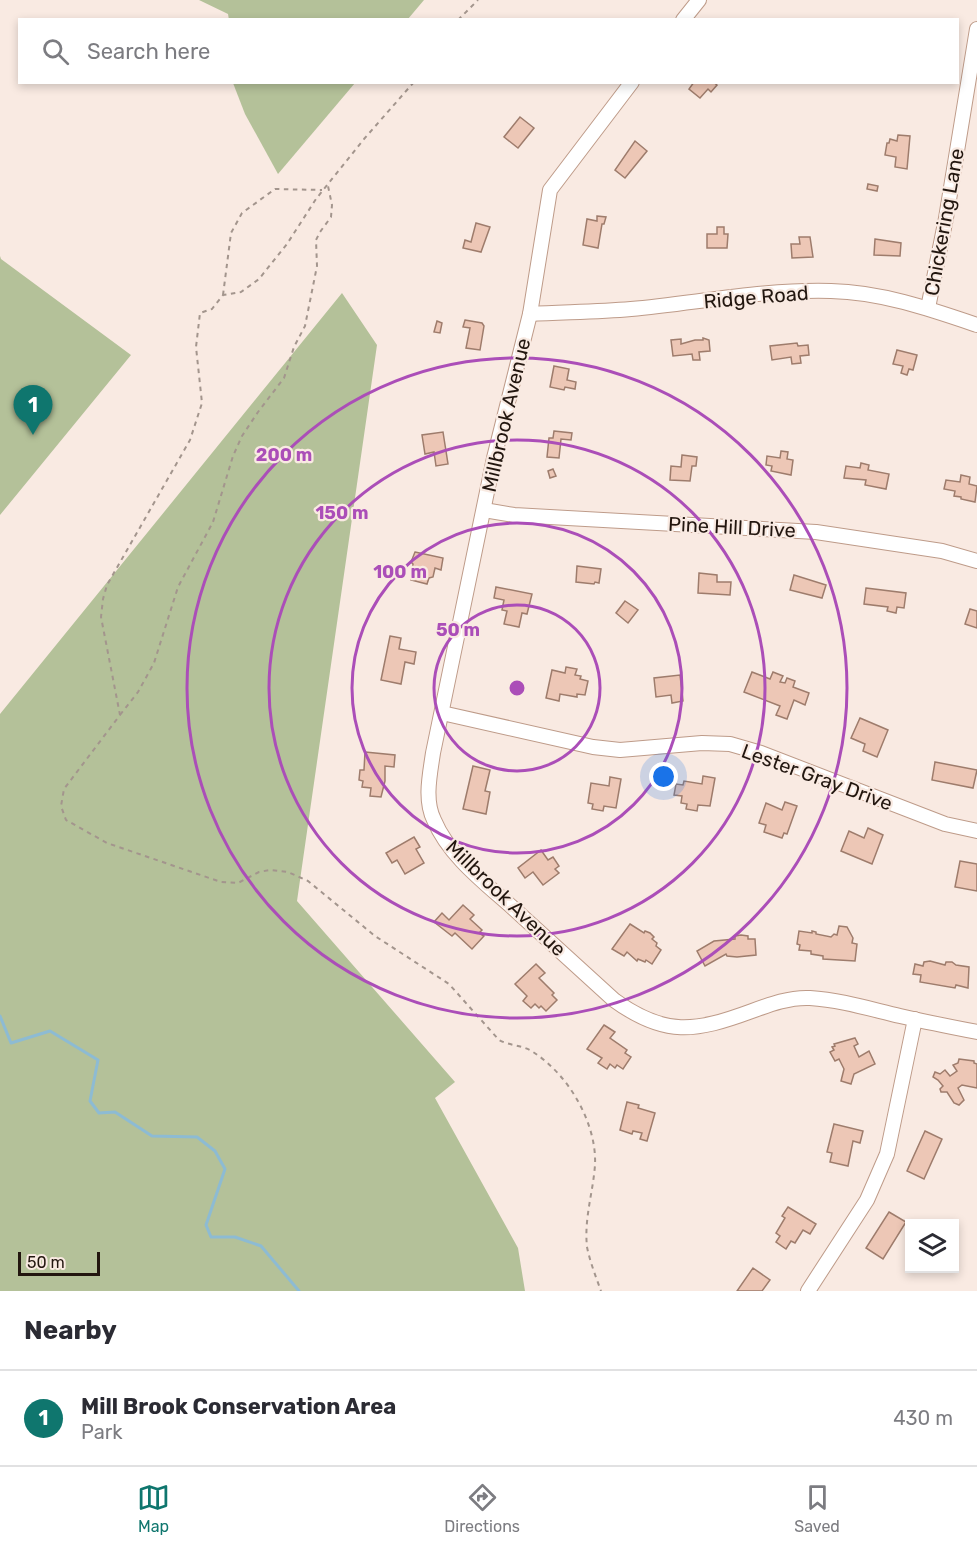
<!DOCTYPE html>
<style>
body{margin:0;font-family:Rubik,sans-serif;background:#f7f7f7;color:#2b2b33}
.controls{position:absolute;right:18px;bottom:18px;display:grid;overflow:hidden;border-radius:0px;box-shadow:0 3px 9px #0003}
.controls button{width:54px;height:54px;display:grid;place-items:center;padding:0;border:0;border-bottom:2px solid #e1e1e2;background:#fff;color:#2b2b33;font:30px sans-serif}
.scale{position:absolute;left:18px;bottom:15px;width:82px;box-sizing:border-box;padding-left:6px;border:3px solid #22160f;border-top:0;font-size:16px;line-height:21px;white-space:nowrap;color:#22160f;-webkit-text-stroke:4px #f9eae2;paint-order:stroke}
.you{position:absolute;left:664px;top:777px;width:21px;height:21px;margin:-15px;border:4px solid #fff;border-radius:50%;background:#1a73e8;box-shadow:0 0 0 9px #1a73e833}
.badge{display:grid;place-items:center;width:39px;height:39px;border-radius:50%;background:#0f766e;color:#fff;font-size:20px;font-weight:700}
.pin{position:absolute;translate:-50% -50px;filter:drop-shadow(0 2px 3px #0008)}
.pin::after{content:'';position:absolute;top:32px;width:21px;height:18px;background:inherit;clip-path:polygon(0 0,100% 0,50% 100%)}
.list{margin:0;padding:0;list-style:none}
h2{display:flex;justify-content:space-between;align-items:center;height:78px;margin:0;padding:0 24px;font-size:26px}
h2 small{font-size:20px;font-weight:400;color:#7c7c81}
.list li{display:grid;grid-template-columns:39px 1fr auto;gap:18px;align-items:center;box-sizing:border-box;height:96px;padding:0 24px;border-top:2px solid #e1e1e2}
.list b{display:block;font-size:22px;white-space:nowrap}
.list p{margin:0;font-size:20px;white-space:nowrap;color:#7c7c81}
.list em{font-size:20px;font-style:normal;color:#7c7c81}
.icon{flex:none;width:33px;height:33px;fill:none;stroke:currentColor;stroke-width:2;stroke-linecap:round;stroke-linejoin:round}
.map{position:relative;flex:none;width:977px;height:1291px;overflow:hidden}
.search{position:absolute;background:#fff;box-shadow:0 3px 9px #0003;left:18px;right:18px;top:18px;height:66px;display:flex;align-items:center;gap:15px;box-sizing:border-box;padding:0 21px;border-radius:0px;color:#7c7c81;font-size:22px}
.sheet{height:174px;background:#fff}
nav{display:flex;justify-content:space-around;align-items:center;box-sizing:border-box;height:84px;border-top:2px solid #e1e1e2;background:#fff;font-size:16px;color:#7c7c81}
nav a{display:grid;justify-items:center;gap:3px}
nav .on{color:#0f766e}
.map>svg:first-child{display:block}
</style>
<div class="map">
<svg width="977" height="1291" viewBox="0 0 977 1291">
<rect width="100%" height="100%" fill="#f9eae2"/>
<g fill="#b4c199">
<polygon points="199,0 424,0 408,19 229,20 228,14"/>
<polygon points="233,83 355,83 278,174 245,114"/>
<polygon points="0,256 1,259 131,355 0,515"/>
<polygon points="342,293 377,345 297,901 455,1082 435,1098 518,1248 525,1291 0,1291 0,714"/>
</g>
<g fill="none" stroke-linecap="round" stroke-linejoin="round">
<polyline stroke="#8dbbd3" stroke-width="3" points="0,1016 11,1043 50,1031 98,1060 90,1101 99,1113 115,1112 152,1136 197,1137 215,1151 225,1169 206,1225 211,1237 235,1237 261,1246 299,1291"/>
</g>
<g fill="#edc7b6" stroke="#9e7c6c" stroke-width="1.5">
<polygon points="694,82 713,82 717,85 711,92 708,89 700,98 689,89"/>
<polygon points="520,117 534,128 518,148 504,137"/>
<polygon points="898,135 910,136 907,169 895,167 896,157 885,155 887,143 889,143 890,139 897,141"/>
<polygon points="635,141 647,151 625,178 615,170"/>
<polygon points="868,184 878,186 877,191 867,189"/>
<polygon points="597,216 606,217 604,224 602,224 598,248 583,245 587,219 597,221"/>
<polygon points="476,223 490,227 481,252 463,248 465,240 471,242"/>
<polygon points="717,227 724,227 724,234 728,234 727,248 707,248 707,234 717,234"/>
<polygon points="799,237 810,237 813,257 792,258 791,244 800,244"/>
<polygon points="875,239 901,243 900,256 874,255"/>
<polygon points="465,320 482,323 484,326 480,350 466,348 470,328 463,327"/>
<polygon points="437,321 442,323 440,333 434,332"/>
<polygon points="703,338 709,340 710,351 699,352 700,360 693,360 692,354 673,356 671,340 681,339 681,344 695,340 703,340"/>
<polygon points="797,343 798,346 808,345 809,355 800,356 801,363 792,364 791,357 772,360 770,346"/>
<polygon points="897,350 917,355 913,370 909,369 907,375 901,373 903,366 893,364"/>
<polygon points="554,366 569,369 567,380 576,382 575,389 565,387 564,390 550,387"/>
<polygon points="554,431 572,433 571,440 561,439 559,458 547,457 549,438 553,438"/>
<polygon points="443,432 448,464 436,466 434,452 425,454 422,435"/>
<polygon points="781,451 788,452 787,459 793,460 791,475 771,471 772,466 766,465 767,456 780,458"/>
<polygon points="682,455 697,457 696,466 692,466 690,481 670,480 671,466 681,467"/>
<polygon points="861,463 869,465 868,470 889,474 886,489 865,485 866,480 844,478 846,466 860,468"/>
<polygon points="553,469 556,476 550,478 548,471"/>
<polygon points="961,475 970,477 969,484 977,486 975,502 961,499 961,497 954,496 955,491 944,489 946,480 960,482"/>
<polygon points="415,552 443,558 441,570 435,568 433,577 429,578 427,584 411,580 413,564 411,562"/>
<polygon points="577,566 601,569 599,583 595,582 594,584 576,582"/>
<polygon points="699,573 717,575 717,582 731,582 730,595 698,593"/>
<polygon points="794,575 826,585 822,598 790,590"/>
<polygon points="496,587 532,594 527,614 522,613 519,627 504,624 507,611 502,610 504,600 494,598"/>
<polygon points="866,588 906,593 904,608 897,607 896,613 887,611 888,607 864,604"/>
<polygon points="625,601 638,610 628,623 616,613"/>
<polygon points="970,609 977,611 977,628 965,624"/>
<polygon points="390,636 401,638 399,649 416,652 414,664 405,662 401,684 381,680"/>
<polygon points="566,667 577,669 575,675 581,676 580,679 588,681 585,695 577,694 577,697 560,694 559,701 546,698 552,670 565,673"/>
<polygon points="752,672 770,679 773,672 783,676 780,682 785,683 787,678 795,681 793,687 809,693 805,705 794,700 787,719 776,715 780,706 744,692"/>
<polygon points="680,675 683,701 672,703 671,695 656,697 654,678"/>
<polygon points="860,718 888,730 877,757 863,751 865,744 851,738"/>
<polygon points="365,752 395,755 394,767 385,766 385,781 381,797 370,796 371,788 362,787 363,781 359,780 360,770 364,770"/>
<polygon points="935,762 977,770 973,788 932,780"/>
<polygon points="473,766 490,770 485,791 490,792 486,814 463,809"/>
<polygon points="703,776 715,778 710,806 698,805 697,811 686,809 687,804 681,803 682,796 674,795 676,784 683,785 684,781 702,784"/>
<polygon points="610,777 621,779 616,808 604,806 603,811 592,809 593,804 588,803 591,783 609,786"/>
<polygon points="785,802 797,806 787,834 784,833 782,838 764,832 766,825 759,823 766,803 782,810"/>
<polygon points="868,828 883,835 872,864 841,851 849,831 864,838"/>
<polygon points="414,837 420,847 416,849 424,863 405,874 397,860 392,863 386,853"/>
<polygon points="541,850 548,860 553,857 559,866 555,869 559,873 543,885 533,872 525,878 518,868"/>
<polygon points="960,861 977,864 977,891 955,887"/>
<polygon points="463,905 474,915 470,919 482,930 479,933 484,936 472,949 455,933 452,936 434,922 442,913 449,920"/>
<polygon points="630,924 644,933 645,931 650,933 654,937 652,939 657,943 656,946 661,950 652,964 646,960 645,962 638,959 637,961 627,952 624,956 612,949"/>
<polygon points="839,926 847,927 853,938 852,943 857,944 855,961 823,959 823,956 811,954 811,951 799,950 800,945 797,944 799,931 812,933 812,931 816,932 816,934 831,937 834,934 837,935"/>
<polygon points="741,935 748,936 748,939 755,939 756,955 737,957 727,956 726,954 705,966 697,951 714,941 735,939 735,936"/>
<polygon points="930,961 945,965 946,962 952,962 956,965 969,967 968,988 956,985 955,988 920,982 921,975 913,974 915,964 923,966 924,962"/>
<polygon points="536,964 545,973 539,978 554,993 552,995 557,1000 546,1011 541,1006 539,1008 535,1004 531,1008 523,1001 527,996 515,984"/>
<polygon points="604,1025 615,1032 610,1038 627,1050 625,1053 631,1057 623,1069 617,1065 615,1068 610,1064 607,1069 598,1063 602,1058 587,1049"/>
<polygon points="855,1038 858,1044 854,1046 859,1057 869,1051 875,1064 854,1074 851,1084 841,1081 844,1069 839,1059 835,1061 830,1052 834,1050 832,1047 835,1046 834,1044"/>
<polygon points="959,1059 974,1061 974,1063 977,1064 977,1088 962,1085 958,1088 964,1100 959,1105 954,1103 947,1092 941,1092 940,1089 943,1086 938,1080 933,1077 935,1072 940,1074 945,1070 950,1076 957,1071 953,1065 958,1063"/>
<polygon points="627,1102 639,1105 638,1108 655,1113 647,1141 640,1139 642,1133 633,1131 632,1134 620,1130"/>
<polygon points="834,1124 863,1131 860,1143 853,1141 848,1166 830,1162 832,1153 827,1152"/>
<polygon points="925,1131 942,1139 924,1179 907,1171"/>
<polygon points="788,1207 816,1224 810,1234 803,1230 795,1243 791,1241 786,1249 776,1242 780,1236 776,1233 785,1218 782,1216"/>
<polygon points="889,1212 906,1222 883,1259 866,1248"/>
<polygon points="753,1268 770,1280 762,1291 737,1291"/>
</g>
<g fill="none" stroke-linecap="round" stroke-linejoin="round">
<g stroke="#be9b89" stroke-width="16">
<g id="street">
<polyline points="683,20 699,0"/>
<path d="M632 82 550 190 530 314 494 458 433 753C430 774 424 800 434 820 449 856 485 883 513 908 547 939 580 969 614 1000 665 1037 695 1032 752 1011 771 1004 790 997 810 998 841 1000 870 1009 900 1016 926 1022 951 1027 977 1032"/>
<polyline points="928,308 946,218 977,29"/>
<path d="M530 314C564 312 597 312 631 309 697 303 764 289 831 291 881 292 930 309 977 325"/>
<polyline points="484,510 514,515 816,532 942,551 977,561"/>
<polyline points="442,713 593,747 620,750 702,743 730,744 761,753 945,824 977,831"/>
<polyline points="808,1291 867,1200 887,1154 915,1019"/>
</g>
</g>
<g stroke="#a3958d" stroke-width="2" stroke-dasharray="4.5 4.5" stroke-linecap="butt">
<polyline points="458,20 478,0"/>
<path d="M414 82 364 139 316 199 287 244 259 279 241 292 223 295 212 309 200 313 196 347 202 403 190 440 107 585 103 599 101 617 120 715 64 789 61 806 66 820 107 843 221 882 238 883 259 872 270 870 288 872 308 881 375 936 449 984 499 1040C510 1046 523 1045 533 1052 568 1074 597 1123 595 1165 593 1193 584 1218 587 1247 590 1262 596 1277 601 1291"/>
<polyline points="223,295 231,233 242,213 275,189 322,190"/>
<polyline points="120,715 138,692 154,663 178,587 213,522 233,456 242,436 258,412 284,378 294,347 305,326 317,266 316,240 320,232 331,217 332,205 328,186"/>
</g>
<use href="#street" stroke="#fff" stroke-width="14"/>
</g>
<g fill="none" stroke="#ab4eb8" stroke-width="3">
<circle cx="517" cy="688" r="83"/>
<circle cx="517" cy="688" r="165"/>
<circle cx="517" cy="688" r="248"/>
<circle cx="517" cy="688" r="330"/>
</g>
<g text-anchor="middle" stroke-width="4.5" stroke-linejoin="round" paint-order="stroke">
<g font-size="20" fill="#22160f" stroke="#f9eae2">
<text transform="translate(944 222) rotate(-80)" y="7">Chickering Lane</text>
<text transform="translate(756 297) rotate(-5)" y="7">Ridge Road</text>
<text transform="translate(506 415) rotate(-77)" y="7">Millbrook Avenue</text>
<text transform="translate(732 527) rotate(3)" y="7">Pine Hill Drive</text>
<text transform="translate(817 777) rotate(20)" y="7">Lester Gray Drive</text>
<text transform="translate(506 898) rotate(44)" y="7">Millbrook Avenue</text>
</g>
</g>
<circle cx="517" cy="688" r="9" fill="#ab4eb8" stroke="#f9eae2" stroke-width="3"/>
<g font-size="18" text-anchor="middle" font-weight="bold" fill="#ab4eb8" stroke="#f9eae2" stroke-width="4.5" stroke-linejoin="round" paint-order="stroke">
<text x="284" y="461">200 m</text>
<text x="342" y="519">150 m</text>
<text x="400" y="578">100 m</text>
<text x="458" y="636">50 m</text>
</g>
</svg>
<div class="controls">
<button><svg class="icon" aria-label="layers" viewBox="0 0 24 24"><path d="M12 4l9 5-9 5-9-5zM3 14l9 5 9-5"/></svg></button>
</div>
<div class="scale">50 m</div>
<div class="you"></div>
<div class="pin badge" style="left:33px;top:435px">1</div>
<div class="search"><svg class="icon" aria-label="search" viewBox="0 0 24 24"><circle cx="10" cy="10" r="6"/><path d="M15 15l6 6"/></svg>Search here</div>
</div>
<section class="sheet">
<h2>Nearby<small></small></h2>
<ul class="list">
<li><span class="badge">1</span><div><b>Mill Brook Conservation Area</b><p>Park</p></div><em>430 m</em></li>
</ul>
</section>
<nav>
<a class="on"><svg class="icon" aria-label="map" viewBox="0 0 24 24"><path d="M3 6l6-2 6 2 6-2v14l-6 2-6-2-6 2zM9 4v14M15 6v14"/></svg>Map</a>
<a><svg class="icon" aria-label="directions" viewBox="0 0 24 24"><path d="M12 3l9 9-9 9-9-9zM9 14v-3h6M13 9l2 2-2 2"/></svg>Directions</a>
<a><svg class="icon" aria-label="saved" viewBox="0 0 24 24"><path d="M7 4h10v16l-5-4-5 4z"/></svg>Saved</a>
</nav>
